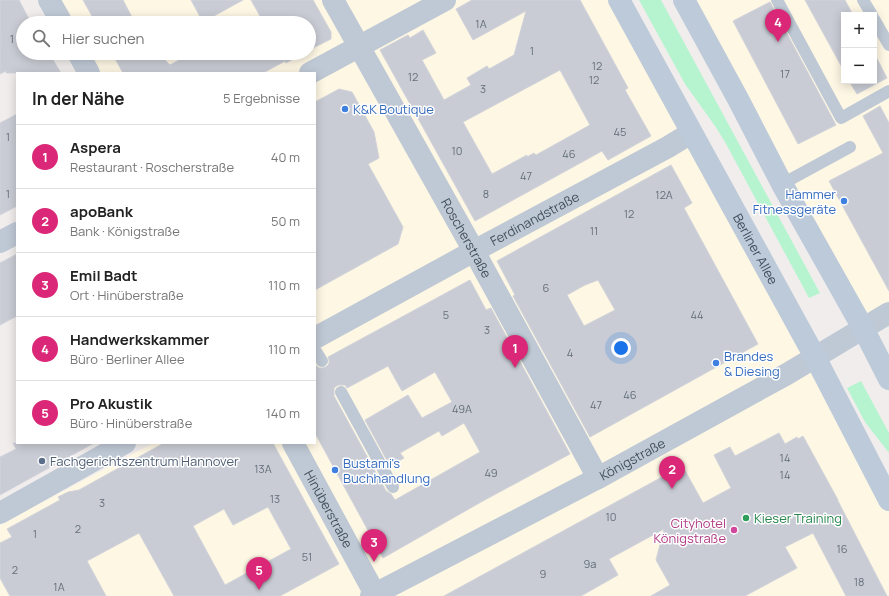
<!DOCTYPE html>
<html lang="de">
<head>
<meta charset="utf-8">
<style>
	body { margin:0; font-family:Manrope,sans-serif; background:#f6f6f6; color:#222 }
	.controls { position:absolute; right:12px; top:12px; display:grid; overflow:hidden; border-radius:0px; box-shadow:0 2px 10px #0003 }
	.controls button { width:36px; height:36px; display:grid; place-items:center; padding:0; border:0; border-bottom:1px solid #e0e0e0; background:#fff; color:#222; font:20px sans-serif }
	.you { position:absolute; left:621px; top:348px; width:14px; height:14px; margin:-10px; border:3px solid #fff; border-radius:50%; background:#1a73e8; box-shadow:0 0 0 6px #1a73e833 }
	.badge { display:grid; place-items:center; width:26px; height:26px; border-radius:50%; background:#db2777; color:#fff; font-size:13px; font-weight:700 }
	.pin { position:absolute; translate:-50% -33px; filter:drop-shadow(0 1px 2px #0008) }
	.pin::after { content:''; position:absolute; top:21px; width:14px; height:12px; background:inherit; clip-path:polygon(0 0,100% 0,50% 100%) }
	.list { margin:0; padding:0; list-style:none }
	h2 { display:flex; justify-content:space-between; align-items:center; height:52px; margin:0; padding:0 16px; font-size:17px }
	h2 small { font-size:13px; font-weight:400; color:#767676 }
	.list li { display:grid; grid-template-columns:26px 1fr auto; gap:12px; align-items:center; box-sizing:border-box; height:64px; padding:0 16px; border-top:1px solid #e0e0e0 }
	.list b { display:block; font-size:15px; white-space:nowrap }
	.list p { margin:0; font-size:13px; white-space:nowrap; color:#767676 }
	.list em { font-size:13px; font-style:normal; color:#767676 }
	.icon { flex:none; width:22px; height:22px; fill:none; stroke:currentColor; stroke-width:2; stroke-linecap:round; stroke-linejoin:round }
	.map { position:relative; flex:none; width:889px; height:596px; overflow:hidden }
	.search { position:absolute; background:#fff; box-shadow:0 2px 10px #0003; left:16px; top:16px; width:300px; height:44px; display:flex; align-items:center; gap:10px; box-sizing:border-box; padding:0 14px; border-radius:22px; color:#767676; font-size:15px }
	.panel { position:absolute; background:#fff; box-shadow:0 2px 10px #0003; left:16px; top:72px; width:300px; height:372px; border-radius:0px }
	.map>svg:first-child { display:block }
	.commercial { fill:#fef7e4; fill-rule:evenodd }
	.green { fill:#b6f4d0 }
	.building { fill:#c9ccd4; stroke:#d1d3da; fill-rule:evenodd }
	.lines { fill:none; stroke-linecap:round; stroke-linejoin:round }
	.service { stroke:#bfc9d5; stroke-width:12 }
	.minor { stroke:#bfc9d5; stroke-width:22 }
	.tertiary { stroke:#bfc9d5; stroke-width:22 }
	.secondary { stroke:#bdcad9; stroke-width:22 }
	.shop-dot { fill:#3f7fe0; stroke:#fff; stroke-width:1.5 }
	.service-dot { fill:#5c6f8a; stroke:#fff; stroke-width:1.5 }
	.leisure-dot { fill:#2e9e5b; stroke:#fff; stroke-width:1.5 }
	.hotel-dot { fill:#d1479c; stroke:#fff; stroke-width:1.5 }
	.labels { text-anchor:middle; dominant-baseline:central; stroke-width:3; stroke-linejoin:round; paint-order:stroke }
	.number-label { font-size:11px; fill:#646f7b }
	.shop-label { font-size:13px; fill:#366cbe; stroke:#fff; text-anchor:start }
	.street-label { font-size:13px; fill:#43505d; stroke:#fff }
	.service-label { font-size:13px; fill:#4e5e75; stroke:#fff; text-anchor:start }
	.leisure-label { font-size:13px; fill:#27864d; stroke:#fff; text-anchor:start }
	.hotel-label { font-size:13px; fill:#b23c85; stroke:#fff; text-anchor:end }
</style>
</head>
<body>
<div class="map">
<svg width="889" height="596" viewBox="0 0 889 596">
	<rect width="100%" height="100%" fill="#f1eded"/>
	<path class="commercial" d="M61,0H619L889,500V596H0V525L153,443H315V73H100L90,53H309V23H73Z
		M684,0H889V313L863,328ZM844,15H874V81H844Z"/>
	<path class="green" d="M639,0H661L820,293L809,298L725,142L715,126L685,84Z
		M861,381L889,433V453L865,422L847,388Z"/>
	<path class="building" d="M0,0H19L31,23H23V53H47L50,55L61,73H6V71L0,74Z
		M83,0H123L135,23H96Z
		M191,0H243L203,22Z
		M251,0H313L331,32V39L309,50V23H264Z
		M472,0H580L628,88L625,90L651,136L608,160L602,151L475,221L380,50L408,35L410,38L423,30L436,53L422,60L444,100L471,85L467,78L487,66L489,69L514,55L526,11L473,40L456,9ZM560,70L590,125L536,155L534,153L527,157V155L492,174L463,122Z
		M805,0H845L853,15H844V71Z
		M770,2L836,125L798,144L733,21Z
		M112,53H158L170,65L192,53H208L211,59L222,53H304L286,63L285,61L263,73H123Z
		M874,53L887,78L857,94L849,81H874Z
		M339,89L352,92L374,132L379,158L368,164L403,227L398,244L315,290V102Z
		M880,106L889,123V291L829,181L883,153L863,116Z
		M17,114V206L0,215V123Z
		M671,165L692,203L684,208L758,344L590,437L513,296L515,295L497,261ZM598,280L615,310L584,326L567,295L585,285Z
		M17,254V316L0,325V263Z
		M470,280L486,310L491,308L570,454L481,502L383,558L315,433V365L319,368H323L326,367L329,364V360L328,357ZM388,366L402,391L435,372L452,402L422,418L408,395L365,420L390,466L404,458L400,453L439,431L442,436L464,423L480,452L395,500L391,494L386,491L334,396V388L338,385H345L347,388Z
		M779,433L785,444L797,437L798,439L803,436L838,500V501L887,596H846L813,533L785,547L797,568L745,596H651L670,585L656,560L664,529L609,559L618,575L581,596H444L673,471L674,472L683,467L703,503L731,488L714,455L730,447L735,456Z
		M13,443H94L0,495V457L16,449Z
		M164,443H273L339,564L280,596H174L139,533L87,561L106,596H10L0,578V543L12,537L7,529L60,500L58,497L68,492L79,490ZM268,507L291,549L225,585L193,526L224,509L233,525Z"/>
	<g class="lines">
		<path class="service" d="M777,0L841,118L889,91
			M863,0L872,15
			M874,19L889,45
			M782,184L850,147
			M315,350L322,361
			M341,392L393,487"/>
		<g class="minor">
			<path d="M49,0L62,23"/>
			<path id="s1" d="M333,0L474,251L598,478"/>
			<path d="M78,53L89,73"/>
			<path d="M310,73L445,0"/>
			<path d="M0,242L17,233"/>
			<path id="s2" d="M315,338L474,251L668,147L691,133"/>
			<path id="s3" d="M293,443L376,596"/>
			<path d="M0,513L125,443"/>
		</g>
		<path class="tertiary" id="s4" d="M371,596L598,478L787,374L889,313"/>
		<g class="secondary">
			<path id="s5" d="M619,0L815,357L889,500"/>
			<path d="M684,0L738,99L782,184L863,328L889,379"/>
		</g>
	</g>
	<g class="shop-dot">
		<circle cx="345" cy="109" r="4"/>
		<circle cx="844" cy="201" r="4"/>
		<circle cx="716" cy="363" r="4"/>
		<circle cx="335" cy="470" r="4"/>
	</g>
	<circle class="service-dot" cx="42" cy="461" r="4"/>
	<circle class="leisure-dot" cx="746" cy="518" r="4"/>
	<circle class="hotel-dot" cx="734" cy="530" r="4"/>
	<g class="labels">
		<g class="number-label">
			<text x="481" y="23">1A</text>
			<text x="12" y="38">1</text>
			<text x="532" y="50">1</text>
			<text x="597" y="65">12</text>
			<text x="785" y="73">17</text>
			<text x="413" y="76">12</text>
			<text x="594" y="79">12</text>
			<text x="483" y="88">3</text>
			<text x="620" y="131">45</text>
			<text x="8" y="136">1</text>
			<text x="457" y="150">10</text>
			<text x="569" y="153">46</text>
			<text x="526" y="175">47</text>
			<text x="8" y="193">1</text>
			<text x="486" y="193">8</text>
			<text x="664" y="194">12A</text>
			<text x="629" y="213">12</text>
			<text x="594" y="230">11</text>
			<text x="546" y="287">6</text>
			<text x="446" y="314">5</text>
			<text x="697" y="314">44</text>
			<text x="487" y="329">3</text>
			<text x="570" y="352">4</text>
			<text x="630" y="394">46</text>
			<text x="596" y="404">47</text>
			<text x="462" y="408">49A</text>
			<text x="785" y="457">14</text>
			<text x="263" y="468">13A</text>
			<text x="491" y="472">49</text>
			<text x="785" y="474">14</text>
			<text x="275" y="498">13</text>
			<text x="102" y="502">3</text>
			<text x="611" y="516">10</text>
			<text x="78" y="528">2</text>
			<text x="35" y="533">1</text>
			<text x="842" y="548">16</text>
			<text x="307" y="556">51</text>
			<text x="590" y="563">9a</text>
			<text x="15" y="569">2</text>
			<text x="543" y="573">9</text>
			<text x="859" y="581">18</text>
			<text x="59" y="586">1A</text>
		</g>
		<g class="shop-label">
			<text x="353" y="109">K&amp;K Boutique</text>
			<text x="836" y="194" text-anchor="end">Hammer<tspan x="836" dy="15">Fitnessgeräte</tspan></text>
			<text x="724" y="356">Brandes<tspan x="724" dy="15">&amp; Diesing</tspan></text>
			<text x="343" y="463">Bustami's<tspan x="343" dy="15">Buchhandlung</tspan></text>
		</g>
		<g class="street-label">
			<text stroke="none"><textPath href="#s2" startOffset="250">Ferdinandstraße</textPath></text>
			<text stroke="none"><textPath href="#s1" startOffset="273">Roscherstraße</textPath></text>
			<text stroke="none"><textPath href="#s5" startOffset="284">Berliner Allee</textPath></text>
			<text stroke="none"><textPath href="#s4" startOffset="295">Königstraße</textPath></text>
			<text stroke="none"><textPath href="#s3" startOffset="75">Hinüberstraße</textPath></text>
		</g>
		<g class="service-label">
			<text x="50" y="461">Fachgerichtszentrum Hannover</text>
		</g>
		<g class="leisure-label">
			<text x="754" y="518">Kieser Training</text>
		</g>
		<g class="hotel-label">
			<text x="726" y="523">Cityhotel<tspan x="726" dy="15">Königstraße</tspan></text>
		</g>
	</g>
</svg>
<div class="controls">
<button>+</button>
<button>−</button>
</div>
<div class="you"></div>
<div class="pin badge" style="left:515px;top:368px">1</div>
<div class="pin badge" style="left:672px;top:489px">2</div>
<div class="pin badge" style="left:374px;top:562px">3</div>
<div class="pin badge" style="left:778px;top:42px">4</div>
<div class="pin badge" style="left:259px;top:590px">5</div>
<div class="search"><svg class="icon" aria-label="search" viewBox="0 0 24 24"><circle cx="10" cy="10" r="6"/><path d="M15 15l6 6"/></svg>Hier suchen</div>
<section class="panel">
<h2>In der Nähe<small>5 Ergebnisse</small></h2>
<ul class="list">
<li><span class="badge">1</span><div><b>Aspera</b><p>Restaurant · Roscherstraße</p></div><em>40 m</em></li>
<li><span class="badge">2</span><div><b>apoBank</b><p>Bank · Königstraße</p></div><em>50 m</em></li>
<li><span class="badge">3</span><div><b>Emil Badt</b><p>Ort · Hinüberstraße</p></div><em>110 m</em></li>
<li><span class="badge">4</span><div><b>Handwerkskammer</b><p>Büro · Berliner Allee</p></div><em>110 m</em></li>
<li><span class="badge">5</span><div><b>Pro Akustik</b><p>Büro · Hinüberstraße</p></div><em>140 m</em></li>
</ul>
</section>
</div>
</body>
</html>
